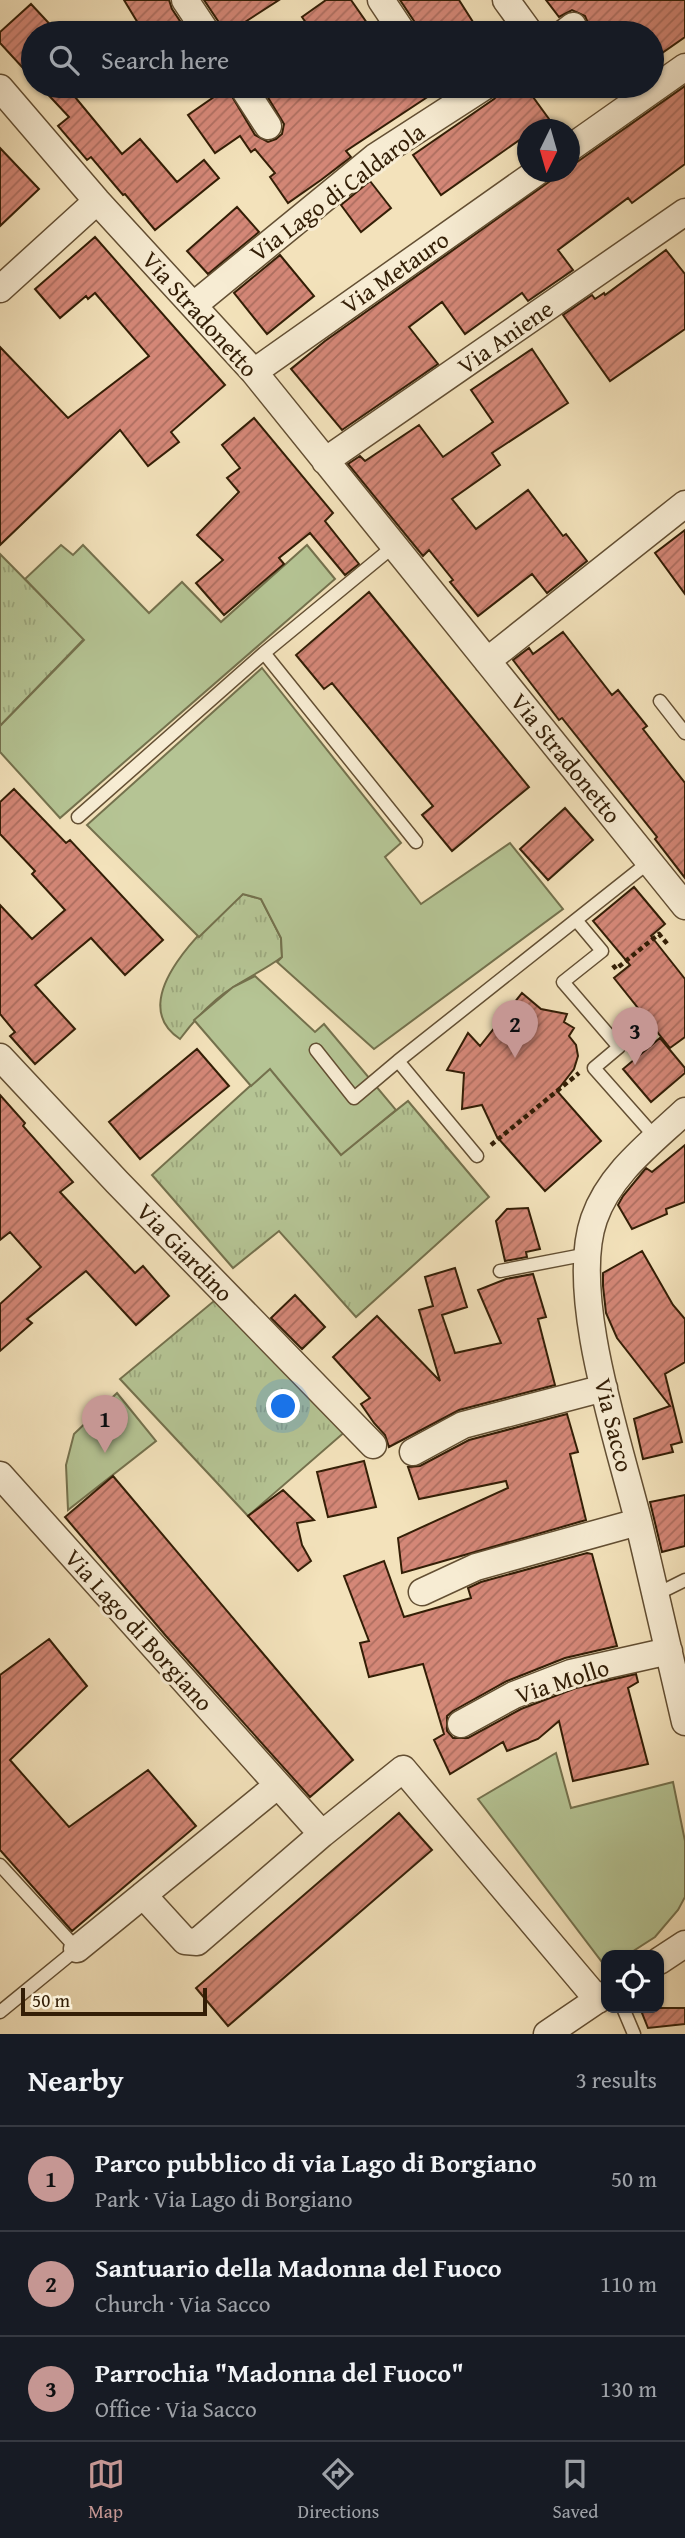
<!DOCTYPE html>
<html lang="en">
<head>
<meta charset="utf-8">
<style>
	body { margin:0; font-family:"Gentium Book Plus",serif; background:#20242c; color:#f1f3f6 }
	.controls { position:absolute; right:21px; bottom:21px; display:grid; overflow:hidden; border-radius:14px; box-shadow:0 2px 5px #0004 }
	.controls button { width:63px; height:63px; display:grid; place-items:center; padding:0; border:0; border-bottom:2px solid #363941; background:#171b24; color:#f1f3f6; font:35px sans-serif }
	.compass { position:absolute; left:517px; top:119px; width:63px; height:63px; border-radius:50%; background:#171b24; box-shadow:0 2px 5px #0004; rotate:185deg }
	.scale { position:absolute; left:21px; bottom:18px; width:186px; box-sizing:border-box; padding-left:7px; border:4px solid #331e06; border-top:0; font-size:19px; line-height:24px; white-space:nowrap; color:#331e06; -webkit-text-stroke:5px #f7ecd3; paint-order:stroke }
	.you { position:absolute; left:284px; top:1407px; width:24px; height:24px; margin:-18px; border:5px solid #fff; border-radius:50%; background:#1a73e8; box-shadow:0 0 0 10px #1a73e833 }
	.badge { display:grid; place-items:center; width:46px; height:46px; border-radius:50%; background:#c59692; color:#111; font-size:23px; font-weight:700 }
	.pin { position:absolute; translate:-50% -58px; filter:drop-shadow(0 2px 4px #0008) }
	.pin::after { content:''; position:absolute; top:37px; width:24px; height:21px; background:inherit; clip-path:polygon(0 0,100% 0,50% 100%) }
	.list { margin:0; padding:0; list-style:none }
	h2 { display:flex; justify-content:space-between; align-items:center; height:91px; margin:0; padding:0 28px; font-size:30px }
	h2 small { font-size:23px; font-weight:400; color:#9ea1a6 }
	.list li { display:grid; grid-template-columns:46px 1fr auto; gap:21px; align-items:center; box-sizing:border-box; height:105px; padding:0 28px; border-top:2px solid #363941 }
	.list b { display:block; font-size:26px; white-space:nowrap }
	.list p { margin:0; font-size:23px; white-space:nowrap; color:#9ea1a6 }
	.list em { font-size:23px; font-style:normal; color:#9ea1a6 }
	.icon { flex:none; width:38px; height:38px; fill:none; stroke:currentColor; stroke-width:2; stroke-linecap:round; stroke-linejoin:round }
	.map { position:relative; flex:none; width:685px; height:2034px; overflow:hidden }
	.search { position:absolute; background:#171b24; box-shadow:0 2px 5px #0004; left:21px; right:21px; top:21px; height:77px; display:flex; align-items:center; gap:18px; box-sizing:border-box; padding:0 24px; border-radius:38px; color:#9ea1a6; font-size:26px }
	.sheet { height:406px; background:#171b24 }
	nav { display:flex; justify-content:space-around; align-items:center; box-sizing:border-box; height:98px; border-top:2px solid #363941; background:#171b24; font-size:19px; color:#9ea1a6 }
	nav a { display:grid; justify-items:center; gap:4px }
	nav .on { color:#c59692 }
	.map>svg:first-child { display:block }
	.grass { fill:url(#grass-tufts); stroke:#74714d; stroke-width:2 }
	.green { fill:#b5c494; stroke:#74714d; stroke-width:2 }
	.building { fill:url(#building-hatch); stroke:#331e06; stroke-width:2 }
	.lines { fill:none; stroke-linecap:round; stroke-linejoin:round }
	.lane-casing { stroke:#634f33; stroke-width:15 }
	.street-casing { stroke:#634f33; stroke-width:29 }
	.path { stroke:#331e06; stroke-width:4.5; stroke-dasharray:5 3.5; stroke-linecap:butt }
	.lane { stroke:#f7ecd3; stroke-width:12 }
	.street { stroke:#f7ecd3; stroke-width:26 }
	.labels { text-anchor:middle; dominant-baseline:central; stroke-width:6; stroke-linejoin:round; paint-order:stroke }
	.street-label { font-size:24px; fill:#331e06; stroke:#f7ecd3 }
</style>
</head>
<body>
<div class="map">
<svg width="685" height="2034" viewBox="0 0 685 2034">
	<defs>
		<pattern id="grass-tufts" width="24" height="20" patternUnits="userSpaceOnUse" patternTransform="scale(1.75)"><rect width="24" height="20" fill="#b5c494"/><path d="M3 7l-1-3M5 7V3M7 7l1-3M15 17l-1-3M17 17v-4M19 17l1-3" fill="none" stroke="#9ca87e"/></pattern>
		<pattern id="building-hatch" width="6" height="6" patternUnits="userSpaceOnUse" patternTransform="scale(1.75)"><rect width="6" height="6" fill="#d48777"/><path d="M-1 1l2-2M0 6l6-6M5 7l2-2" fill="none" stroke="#ad6e60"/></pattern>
	</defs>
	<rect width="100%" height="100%" fill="#f3e2bb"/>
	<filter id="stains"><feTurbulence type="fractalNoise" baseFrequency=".00286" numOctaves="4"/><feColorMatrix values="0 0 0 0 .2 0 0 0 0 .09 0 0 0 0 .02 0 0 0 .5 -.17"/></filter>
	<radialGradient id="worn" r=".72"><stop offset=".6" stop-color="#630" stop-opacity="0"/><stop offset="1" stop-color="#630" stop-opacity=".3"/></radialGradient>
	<path class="grass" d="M0,554L84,639L0,726Z
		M243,894L261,899L281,938L282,957C267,968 251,976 235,986C213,999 195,1019 180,1039C121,1000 210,921 243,894Z
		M270,1068L341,1154L408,1101L489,1197L356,1317L279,1231L233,1268L152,1175Z
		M220,1296L347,1430L248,1516L120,1379Z"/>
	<path class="green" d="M61,545L73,555L83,545L149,613L182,582L221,622L307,545L335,579L60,818L0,752V726L84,640L25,579Z
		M262,668L401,843L385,857L421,904L510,843L563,909L374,1049L277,962L282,957L281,938L261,899L243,894L199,937L87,825Z
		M255,976L315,1032L324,1024L396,1110L341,1155L270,1069L251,1086L194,1020L233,987Z
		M117,1393L156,1441L68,1510L66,1465L74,1434Z
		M556,1753L571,1808L673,1782L685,1841V1897L678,1910L655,1937L627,1955H606L605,1966L478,1799Z"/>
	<path class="building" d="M124,0H169L172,9L188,33H144Z
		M204,0H279L228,33H223L220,24Z
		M326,0H351L374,33H313L302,17Z
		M400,0H459L480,33H422Z
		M546,0H685V37L652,60V33H587L589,25L585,16L572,10L559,17Z
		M31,4L58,33H33V79L0,43V32Z
		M40,86H66L122,154L140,139L177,182L204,160L219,178L155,230L125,194L123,195L91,157L87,160L58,126L69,117Z
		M261,86H444L346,151L351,157L321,180L288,203L270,177L275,173L255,149L251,152L240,136L215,153L188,115L227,88L255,135L268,142L276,139L282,134L284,124Z
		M501,86H525L549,119L533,130H528V134L441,195L413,155L494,99L499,94Z
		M685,86V164L632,203L628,198L558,250L573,270L528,301L522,293L465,334L442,302L409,327L438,364L342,430L291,369L325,341L563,172H570V167Z
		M0,148L39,189L0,226Z
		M370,181L391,208L361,232L341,205Z
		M237,207L259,232L208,274L187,251Z
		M95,237L225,385L171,432L179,442L148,466L120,430L0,545V347L68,418L149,356L95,293L88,299L86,296L60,318L35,289Z
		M666,250L685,274V329L610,381L563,315L592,295L595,299L604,293L605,295Z
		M280,255L314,296L267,334L234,293Z
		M532,349L568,403L492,453L500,465L452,499L476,529L528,490L563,536L566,534L587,561L547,593L532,574L478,616L450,582L453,580L429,550L423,556L348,464L360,456L365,461L419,425L443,457L493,422L471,390Z
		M254,418L333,513L325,521L359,564L345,575L310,533L279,558L284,564L224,615L196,583L223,560L197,535L239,492L227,478L240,468L222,445Z
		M685,530V594L655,553Z
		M369,592L529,787L452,851L422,815L433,806L332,683L324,689L296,655Z
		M563,632L612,695L618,690L647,726L643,729L685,783V878L655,839L657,837L562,718L559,720L513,660L529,648L533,654Z
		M14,789L66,843L70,840L163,940L125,975L91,938L35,985L75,1029L35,1064L10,1036L15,1032L0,1014V905L32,939L65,910L32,874L35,871L0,834V802Z
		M565,808L593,840L548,880L520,849Z
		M634,887L665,924L651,936L685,979V1037L670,1048L614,978L630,965L593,921Z
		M522,993L541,1009L567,1014L564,1022L574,1028L569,1036L576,1045L578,1056L574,1069L557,1091L601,1141L545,1191L497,1137L482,1105L462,1109L464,1073L447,1070L468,1033L480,1046Z
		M660,1038L685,1068V1073L651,1102L623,1069Z
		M197,1049L229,1086L140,1159L109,1122Z
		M0,1095L25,1123L23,1126L73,1182L60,1192L135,1273L143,1266L169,1296L136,1325L86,1271L27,1319L32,1323L0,1351V1304L41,1267L10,1232L0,1240Z
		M685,1145V1202L666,1209L667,1214L632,1229L618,1205L623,1196L646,1168L652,1172Z
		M528,1208L540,1249L526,1252L527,1257L505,1261L496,1221L507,1209Z
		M642,1251L673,1305L685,1319V1362L665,1374L682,1442L671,1445L673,1452L643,1459L634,1419L670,1406L617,1338L606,1313L603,1286V1273Z
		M455,1268L467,1307L442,1315L455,1353L501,1343L478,1290L506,1279L533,1274L546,1317L538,1319L555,1385L459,1410L389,1447L385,1435L374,1423L361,1404L370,1398L333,1357L377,1316L440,1381L419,1310L433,1306L425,1277Z
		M295,1295L325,1327L302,1349L271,1318Z
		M567,1414L578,1452L570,1454L586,1520L402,1573L398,1538L508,1488L506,1481L419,1499L408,1467L420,1466L469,1440Z
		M364,1461L376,1507L328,1517L317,1472Z
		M113,1476L353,1760L310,1797L166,1636L65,1517Z
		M283,1490L314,1520L297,1523L302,1545L311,1561L298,1571L248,1516Z
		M685,1495V1546L662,1552L650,1502Z
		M587,1553L592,1554L617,1646L565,1658L507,1681L453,1711L447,1716V1731L453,1738H468L521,1709L576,1688L636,1674L638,1682L628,1688L648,1764L573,1781L559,1721L538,1739L507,1751L503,1742L450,1774L434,1740L444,1734L423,1664L369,1677L360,1643L369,1641L344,1576L384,1561L404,1617L471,1598L468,1588L481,1582Z
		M49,1639L87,1686L10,1760L69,1827L148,1770L196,1826L72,1931L0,1850V1675Z
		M399,1813L432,1850L228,2026L196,1988Z
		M640,2008H685V2024L648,2028Z"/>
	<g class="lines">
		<defs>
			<path id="lane" d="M264,653L416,842
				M660,701L685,733
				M78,817L264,653L394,546
				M576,920L602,951L563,982L619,1047L594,1068L656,1138
				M316,1050L354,1098L398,1061
				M477,1156L398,1061L649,862
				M500,1271L588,1254
				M655,1595L685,1580
				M0,1865L77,1949L0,2012
				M623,2008L634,2034"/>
			<path id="street" d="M185,0L207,33
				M381,0L403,33
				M506,0L530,33
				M564,33L573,26
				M242,86L268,126
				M0,88L97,201L254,372L685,906
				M570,148L685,67
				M0,289L97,201
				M194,305L375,157L485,86
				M254,372L537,172
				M325,461L685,212
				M487,661L685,504
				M0,1057L117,1182L373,1445
				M685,1111C651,1143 610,1173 594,1219C568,1294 619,1443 638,1520C654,1587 669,1654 685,1722
				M413,1452L463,1425L604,1388
				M0,1475L322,1834
				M422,1592L476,1567L638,1522
				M461,1724L514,1695L571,1673L669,1651
				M143,1895L185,1941L197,1942L322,1834L403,1769L598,2000
				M77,1949L278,1785
				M659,1961L685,1944
				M547,2034L606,1994"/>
		</defs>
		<use href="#lane" class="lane-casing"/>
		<use href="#street" class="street-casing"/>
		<path class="path" d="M613,965L616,969L659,934L669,946
			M491,1145L579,1073"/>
		<use href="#lane" class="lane"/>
		<use href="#street" class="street"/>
	</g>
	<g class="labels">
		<g class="street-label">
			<text transform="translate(337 192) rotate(-37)">Via Lago di Caldarola</text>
			<text transform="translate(395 272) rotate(-35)">Via Metauro</text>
			<text transform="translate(200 314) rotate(48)">Via Stradonetto</text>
			<text transform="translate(505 337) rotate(-35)">Via Aniene</text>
			<text transform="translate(566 758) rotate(51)">Via Stradonetto</text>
			<text transform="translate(185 1252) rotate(46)">Via Giardino</text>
			<text transform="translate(614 1425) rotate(76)">Via Sacco</text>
			<text transform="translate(139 1630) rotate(48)">Via Lago di Borgiano</text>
			<text transform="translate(562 1681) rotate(-18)">Via Mollo</text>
		</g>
	</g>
	<rect width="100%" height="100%" filter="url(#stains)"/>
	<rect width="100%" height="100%" fill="url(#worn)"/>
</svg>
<div class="controls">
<button><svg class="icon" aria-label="locate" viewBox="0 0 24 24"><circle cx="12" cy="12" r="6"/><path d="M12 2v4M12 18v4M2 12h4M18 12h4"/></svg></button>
</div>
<svg class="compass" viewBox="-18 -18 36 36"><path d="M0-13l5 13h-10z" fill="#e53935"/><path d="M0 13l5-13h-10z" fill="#9ea1a6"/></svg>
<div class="scale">50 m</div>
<div class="you"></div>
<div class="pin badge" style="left:105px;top:1453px">1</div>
<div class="pin badge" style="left:515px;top:1058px">2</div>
<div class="pin badge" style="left:635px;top:1065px">3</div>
<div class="search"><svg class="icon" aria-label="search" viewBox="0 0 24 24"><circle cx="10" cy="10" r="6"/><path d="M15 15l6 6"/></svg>Search here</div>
</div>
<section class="sheet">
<h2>Nearby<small>3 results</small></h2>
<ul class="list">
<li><span class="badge">1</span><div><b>Parco pubblico di via Lago di Borgiano</b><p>Park · Via Lago di Borgiano</p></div><em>50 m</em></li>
<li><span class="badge">2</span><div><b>Santuario della Madonna del Fuoco</b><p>Church · Via Sacco</p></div><em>110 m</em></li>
<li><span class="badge">3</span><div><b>Parrochia &quot;Madonna del Fuoco&quot;</b><p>Office · Via Sacco</p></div><em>130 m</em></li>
</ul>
</section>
<nav>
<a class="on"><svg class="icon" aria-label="map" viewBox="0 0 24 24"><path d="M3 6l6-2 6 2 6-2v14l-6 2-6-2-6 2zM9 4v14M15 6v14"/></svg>Map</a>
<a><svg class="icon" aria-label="directions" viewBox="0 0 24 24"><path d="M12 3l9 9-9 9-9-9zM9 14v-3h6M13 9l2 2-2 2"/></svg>Directions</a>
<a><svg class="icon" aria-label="saved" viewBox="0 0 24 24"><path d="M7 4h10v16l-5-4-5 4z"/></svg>Saved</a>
</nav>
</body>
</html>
